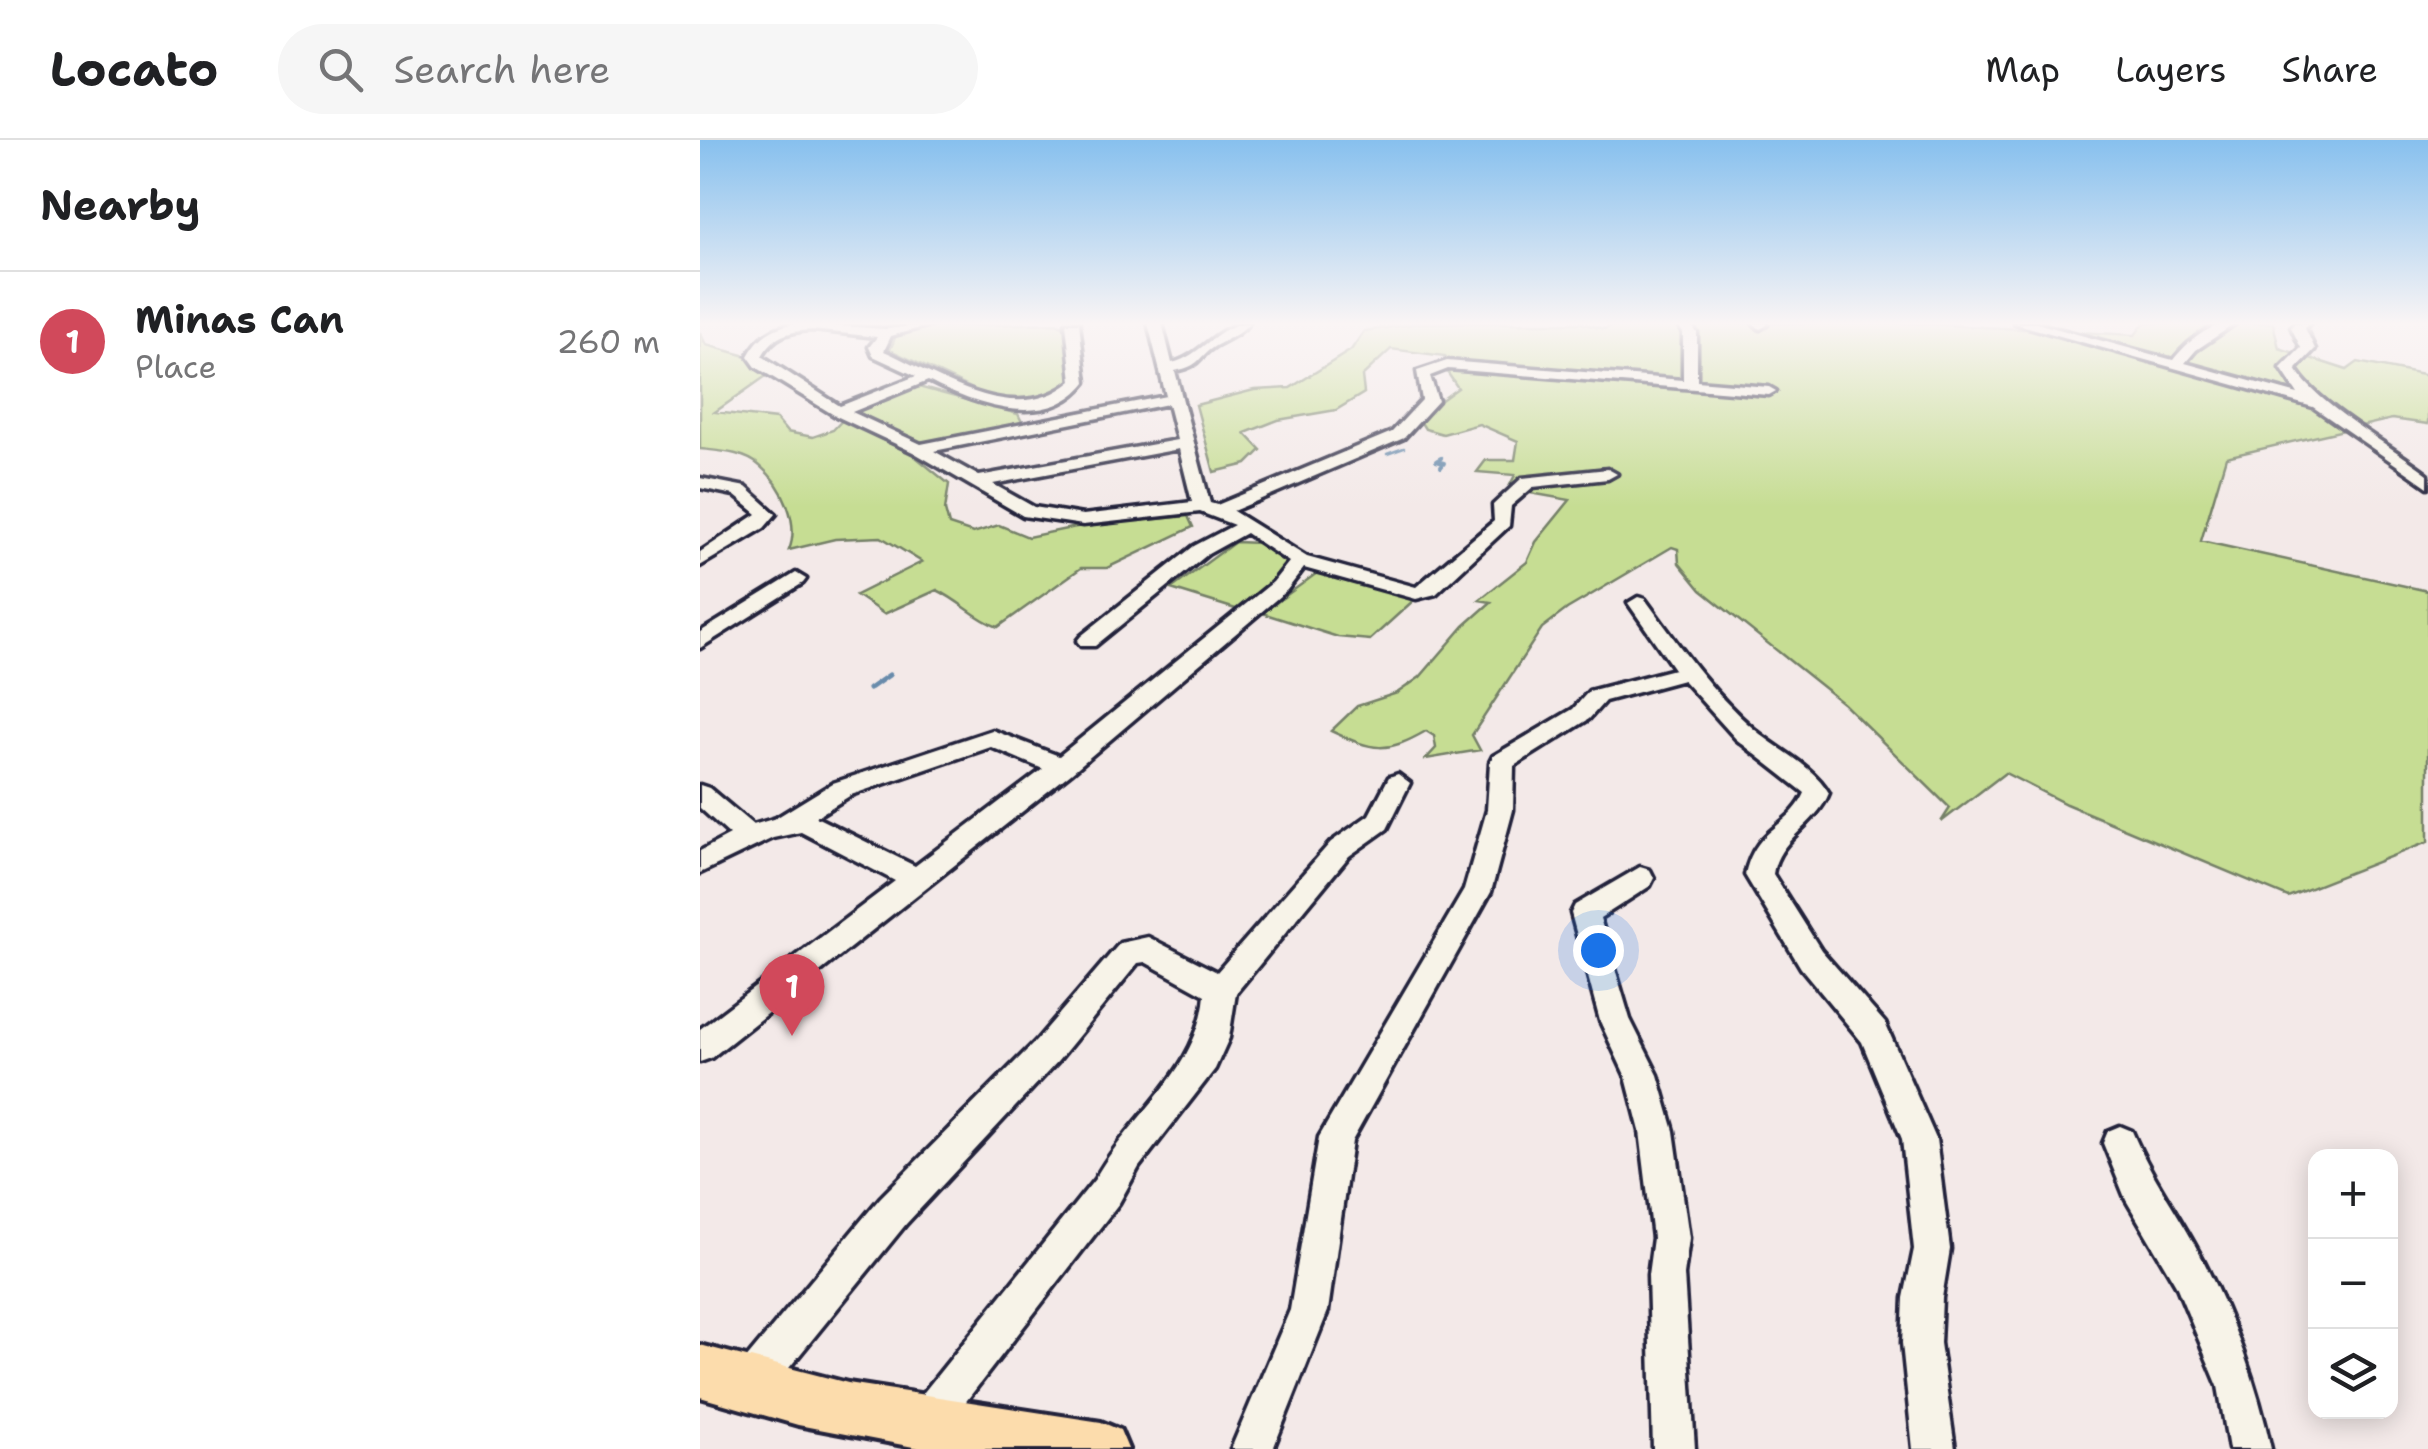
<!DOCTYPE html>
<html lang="en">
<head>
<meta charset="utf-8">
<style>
	body { margin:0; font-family:"Shantell Sans",sans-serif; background:#f6f6f6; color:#202124 }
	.controls { position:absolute; right:30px; bottom:30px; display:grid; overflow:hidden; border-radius:20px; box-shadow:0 5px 25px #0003 }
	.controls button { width:90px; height:90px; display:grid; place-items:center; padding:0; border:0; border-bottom:2px solid #e0e0e0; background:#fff; color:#202124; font:50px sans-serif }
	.you { position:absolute; left:898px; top:810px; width:35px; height:35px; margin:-25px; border:8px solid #fff; border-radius:50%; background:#1a73e8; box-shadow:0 0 0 15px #1a73e833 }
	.badge { display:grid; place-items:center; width:65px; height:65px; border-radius:50%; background:#d1495b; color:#fff; font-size:32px; font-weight:700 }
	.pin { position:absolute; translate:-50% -82px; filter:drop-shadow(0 2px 5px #0008) }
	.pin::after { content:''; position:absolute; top:52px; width:35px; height:30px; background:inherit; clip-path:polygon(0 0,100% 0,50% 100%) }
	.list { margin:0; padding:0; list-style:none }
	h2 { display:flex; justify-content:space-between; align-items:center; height:130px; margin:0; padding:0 40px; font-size:42px }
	h2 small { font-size:32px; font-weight:400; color:#757577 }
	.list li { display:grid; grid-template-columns:65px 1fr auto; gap:30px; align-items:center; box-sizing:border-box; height:140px; padding:0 40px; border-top:2px solid #e0e0e0 }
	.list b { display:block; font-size:38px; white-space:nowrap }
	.list p { margin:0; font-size:32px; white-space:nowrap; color:#757577 }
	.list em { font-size:32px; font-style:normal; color:#757577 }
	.icon { flex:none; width:55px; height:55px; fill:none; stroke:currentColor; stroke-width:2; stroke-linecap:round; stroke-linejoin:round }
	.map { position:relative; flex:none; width:1728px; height:1309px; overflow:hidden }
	header { display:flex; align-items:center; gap:60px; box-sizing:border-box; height:140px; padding:0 50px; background:#fff; border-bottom:2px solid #e0e0e0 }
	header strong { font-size:48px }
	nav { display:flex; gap:55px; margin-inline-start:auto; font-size:35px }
	.search { width:700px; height:90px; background:#f6f6f6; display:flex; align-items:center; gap:25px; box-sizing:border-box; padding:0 35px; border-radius:55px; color:#757577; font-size:38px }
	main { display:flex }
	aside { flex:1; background:#fff }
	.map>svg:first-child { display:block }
	.green { fill:#c6dd93; stroke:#748067; stroke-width:2.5 }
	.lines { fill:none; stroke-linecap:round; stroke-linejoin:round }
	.stream-far2 { stroke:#688bab; stroke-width:2.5 }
	.stream-far1 { stroke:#688bab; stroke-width:4 }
	.stream { stroke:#688bab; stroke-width:5 }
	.minor-casing { stroke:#22223b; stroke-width:7 }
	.major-casing { stroke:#22223b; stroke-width:8 }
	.minor { fill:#f7f3e8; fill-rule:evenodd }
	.major { fill:#fcdcac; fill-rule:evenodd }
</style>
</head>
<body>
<header>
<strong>Locato</strong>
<div class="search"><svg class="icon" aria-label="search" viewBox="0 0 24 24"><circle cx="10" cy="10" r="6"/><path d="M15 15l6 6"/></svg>Search here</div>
<nav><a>Map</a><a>Layers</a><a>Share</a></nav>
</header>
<main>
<aside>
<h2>Nearby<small></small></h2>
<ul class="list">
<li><span class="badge">1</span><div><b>Minas Can</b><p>Place</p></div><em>260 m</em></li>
</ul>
</aside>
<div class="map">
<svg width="1728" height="1309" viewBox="0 0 1728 1309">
	<rect width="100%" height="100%" fill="#f3e9e8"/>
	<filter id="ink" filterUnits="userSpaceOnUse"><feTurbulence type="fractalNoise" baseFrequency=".01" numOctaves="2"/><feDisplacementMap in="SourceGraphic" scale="20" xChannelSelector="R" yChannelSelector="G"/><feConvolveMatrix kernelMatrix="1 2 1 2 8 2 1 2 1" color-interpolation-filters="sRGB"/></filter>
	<g filter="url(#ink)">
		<path class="green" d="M356,183L368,188L371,228L368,248L348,258L302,263L190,210L197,193L224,187Z
			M721,183H881L904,189L919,183H1209L1435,195L1444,183H1573L1579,208L1647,230L1658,222L1728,236V284L1692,279L1526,317L1501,401L1728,451V702L1588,757L1366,664L1305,633L1241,682L1250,668L1144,564L1001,450L979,423L978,409L972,407L867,469L842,488L772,595L780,610L726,619L736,608L734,596L726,591C686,614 674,611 631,591L657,566L697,553L720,537L764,486L791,462L779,460L827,422L836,402L870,360L808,349L815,335L777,332L786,320H815L818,301L779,284L743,294L725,289L720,281L726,271L758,248L745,229V216L691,209L662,236L664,253L636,270L578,280L545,293L561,310L547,324L514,332L496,265L554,250L590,248L651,210L664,191Z
			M0,192L6,205L43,215L69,234L15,272L76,279L87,292L113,297L133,290L152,270L215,246L318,274L322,282L239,301L211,313L249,344L245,370L249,385L273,393L299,385L328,397L381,386L488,376L493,387L407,428H381L298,487C275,479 262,462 237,450L184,474L156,455L222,422L181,397L135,399L89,410C100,383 83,345 60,326C45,312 19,311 0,309Z
			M535,402L560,403L586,422C582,443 555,457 539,470L471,449Z
			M617,433L715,459L670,500L638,497L562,473Z"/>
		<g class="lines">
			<path class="stream-far2" d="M687,314L704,308
				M737,320L742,317"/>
			<path class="stream-far1" d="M741,318L736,321L744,323L741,327"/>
			<path class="stream" d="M169,549L189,535"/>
			<defs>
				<path id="minor" d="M94,183L186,189L238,183L191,196L184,211C239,235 315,289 372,241L366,183H379L386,242C347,292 273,264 228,241L152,272L221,304L466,256L448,183H462L472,223C501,217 518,183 549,183C539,195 529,198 515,206C496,218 503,225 475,231L510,363L517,365L692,292L722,260L717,231L747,221L983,240V193L977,183H990L997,193V241L1069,247L1076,251L1069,255L748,229L730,236L738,261L704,298L533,371L607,417L716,447L794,381L793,365L822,338L908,329L917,334L908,339L833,347L811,366L809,386L736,454L716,459L604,428L587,450L371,633L11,918L0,922V889L195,741L101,692L73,698L0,733V711L30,695L0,668V645L9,648L53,685L76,678L133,643L292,590L359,616L573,442L589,422L546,393L508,414L395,506H381L377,501L381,496L494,406L534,385L500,372L383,385L323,376L213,312L134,275L56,227L48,216C60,195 71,189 94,183ZM113,190L177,197L169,207L173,216L216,236L140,266L62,216C74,195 89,191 113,190ZM468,264L477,300L279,336L234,311ZM479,309L492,362L383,375L334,367L293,344ZM291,607L343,629L215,726L116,677L151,655Z
					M1053,183H1067V185L1060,189Z
					M1314,183H1336L1473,220C1489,200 1510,183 1536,183L1496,210L1485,223L1598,254L1581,228L1601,208L1591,187L1595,183H1610L1605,188L1615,209L1596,229C1616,264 1692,306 1728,334V347L1613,267Z
					M0,338L46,347L76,374L64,388L0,426V412L57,374L34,355L0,348Z
					M96,433L106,439L103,443L0,508V492Z
					M938,457L945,459C978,504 1011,552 1054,589C1078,610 1113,625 1129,653C1116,686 1078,698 1073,734L1121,810L1185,883L1236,999L1250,1109L1242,1158L1240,1203L1255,1309H1213L1202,1203L1204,1158L1214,1109L1202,999L1162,902L1101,828L1045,735C1055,686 1089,689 1105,653L1036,599L983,540L905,561L889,579L814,626L813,670L791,752L652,1001L628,1171L573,1309H531L590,1170L619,997L764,750L787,670L790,622L793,616L873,569L889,551L974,529L928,463Z
					M698,634L710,643L687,689L649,716L536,853L529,898L515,929L439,1027L419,1063L240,1295L226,1301L212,1295L206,1281L212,1267L395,1039C430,975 498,932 505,855L445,822L438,823L358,921L206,1084L63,1260L49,1266L35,1260L29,1246L35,1232L180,1058L336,901L420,803L448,797L517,832L631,702L669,675L689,637Z
					M940,727L950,730L954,738L950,746L900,778L930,879L958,935L974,991L989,1098L984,1135L995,1309H953L948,1135L953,1098L940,991L926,937L900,881L871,773L875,765Z
					M1420,986L1432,991C1452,1039 1480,1075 1503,1120C1534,1181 1557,1243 1571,1309H1529L1518,1246L1476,1145L1426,1060L1403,1003L1408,991Z"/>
				<path id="major" d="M0,1205L148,1243L401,1282L420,1290L428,1309H224L98,1285L0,1257Z"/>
			</defs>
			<use href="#minor" class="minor-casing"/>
			<use href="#major" class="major-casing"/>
			<use href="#minor" class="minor"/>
			<use href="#major" class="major"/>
		</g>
	</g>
	<linearGradient id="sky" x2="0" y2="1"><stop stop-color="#87c0ee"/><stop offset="0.5" stop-color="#faf5f5"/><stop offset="1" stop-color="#faf5f5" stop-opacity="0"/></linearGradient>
	<rect width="1728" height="367" fill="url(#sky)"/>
</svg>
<div class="controls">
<button>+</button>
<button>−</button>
<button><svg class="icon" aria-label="layers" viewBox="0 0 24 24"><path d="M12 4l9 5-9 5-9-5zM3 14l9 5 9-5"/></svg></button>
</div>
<div class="you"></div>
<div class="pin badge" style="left:92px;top:896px">1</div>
</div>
</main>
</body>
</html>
